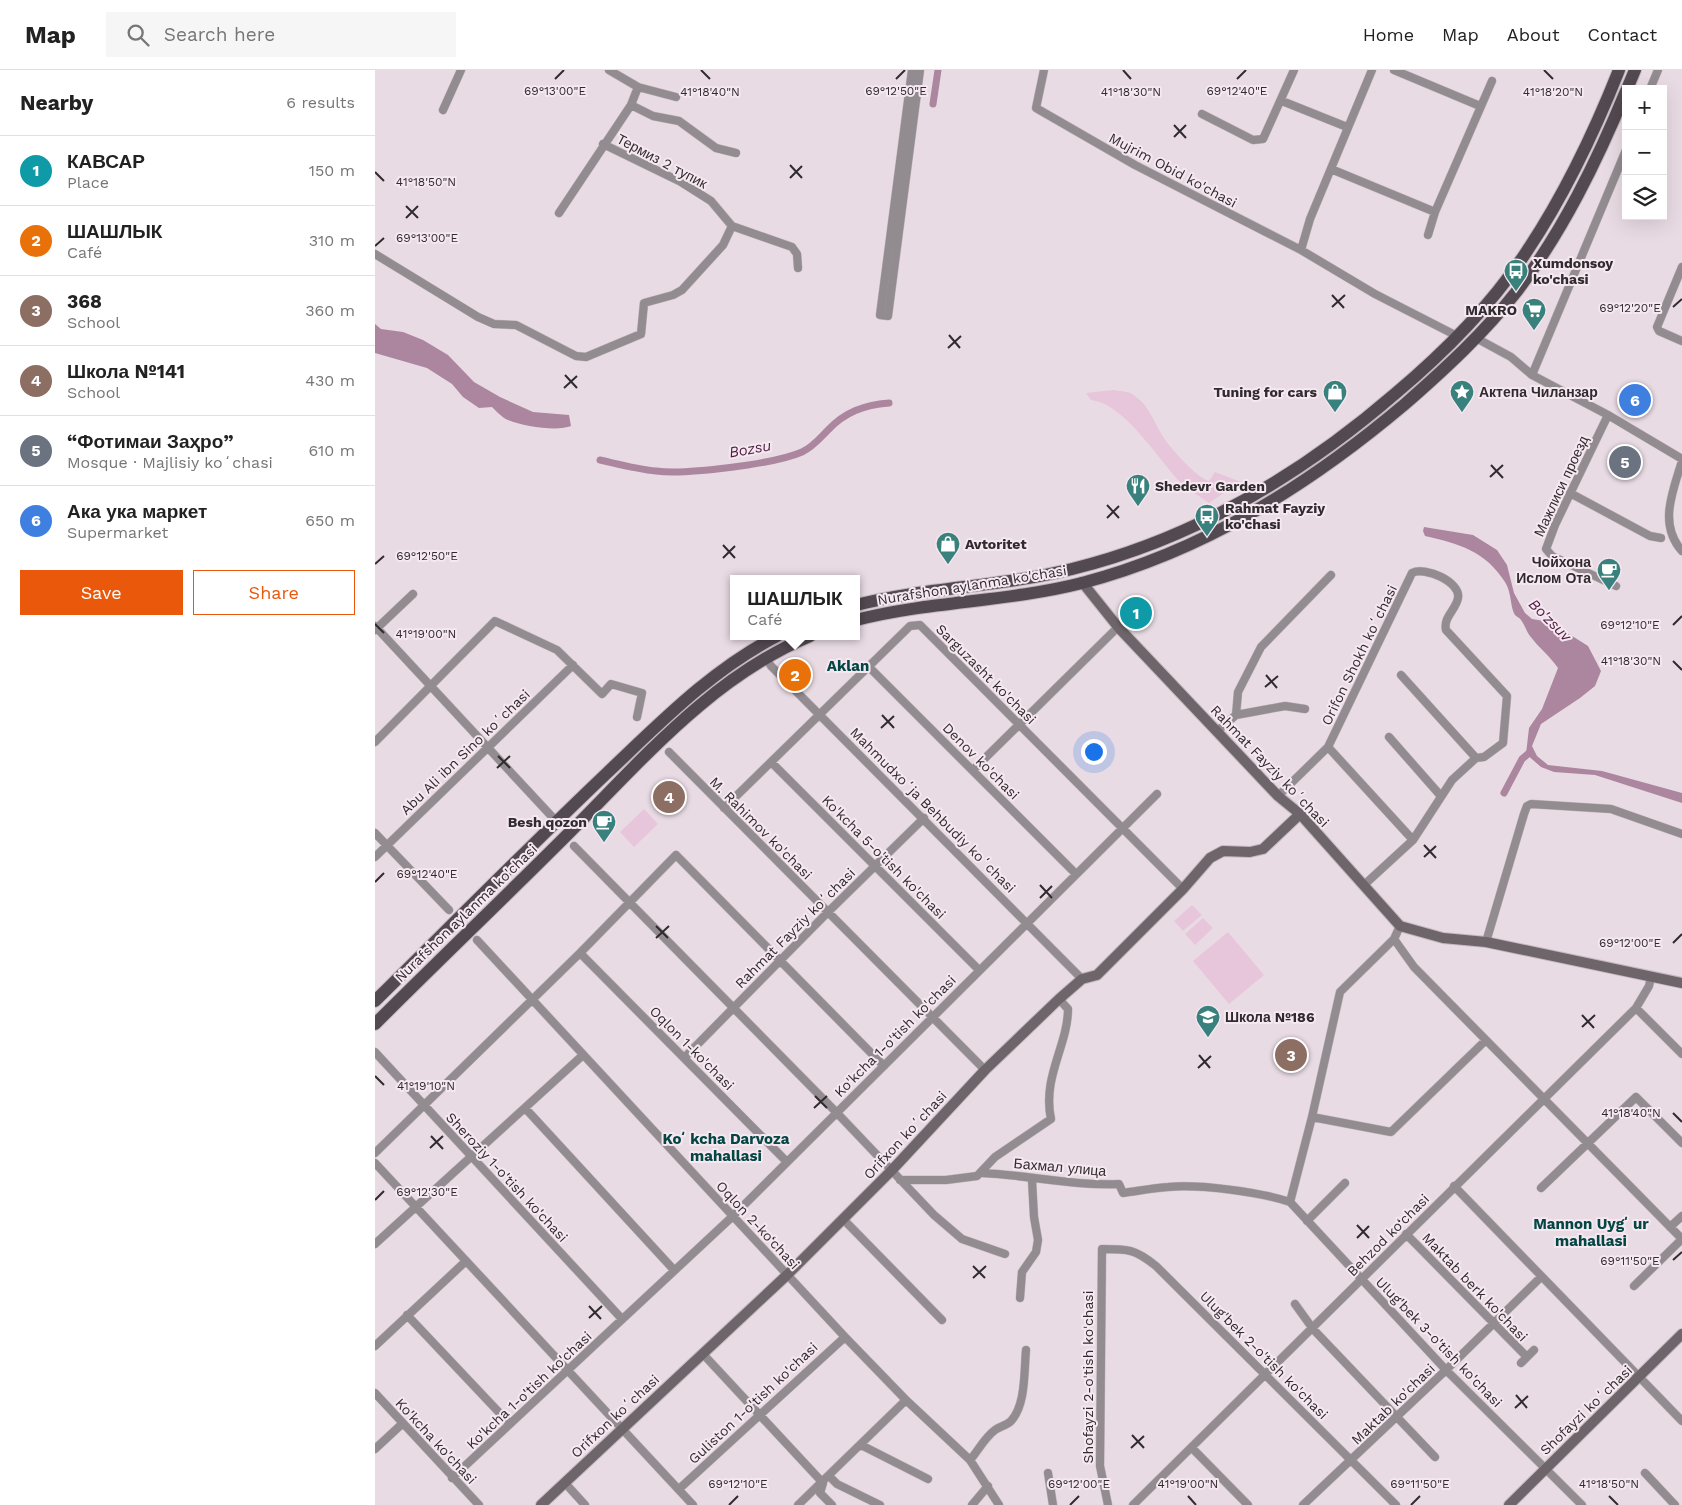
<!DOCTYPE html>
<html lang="en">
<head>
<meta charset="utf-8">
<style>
	body { margin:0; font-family:"Work Sans",sans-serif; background:#f6f6f6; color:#222 }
	.controls { position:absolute; right:15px; top:15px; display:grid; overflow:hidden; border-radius:0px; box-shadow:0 5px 20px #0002 }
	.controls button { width:45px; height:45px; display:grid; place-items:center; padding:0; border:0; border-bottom:1px solid #e0e0e0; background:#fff; color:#222; font:25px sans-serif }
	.you { position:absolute; left:718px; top:681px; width:18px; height:18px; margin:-12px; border:4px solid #fff; border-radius:50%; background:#1a73e8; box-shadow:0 0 0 8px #1a73e833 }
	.badge { display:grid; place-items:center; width:32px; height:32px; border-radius:50%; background:#ea580c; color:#fff; font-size:16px; font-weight:700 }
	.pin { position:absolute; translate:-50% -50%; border:2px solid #fff; box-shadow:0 1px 5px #0006 }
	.popup { position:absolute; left:355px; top:505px; width:130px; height:65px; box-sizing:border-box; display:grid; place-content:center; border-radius:0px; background:#fff; filter:drop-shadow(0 1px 4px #0005); font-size:16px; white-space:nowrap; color:#767676 }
	.popup b { font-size:19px; color:#222 }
	.popup::after { content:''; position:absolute; left:50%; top:100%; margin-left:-10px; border:10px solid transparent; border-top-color:#fff }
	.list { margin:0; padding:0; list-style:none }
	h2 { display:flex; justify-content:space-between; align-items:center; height:65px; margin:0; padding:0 20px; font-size:21px }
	h2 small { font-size:16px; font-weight:400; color:#767676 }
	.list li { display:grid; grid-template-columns:32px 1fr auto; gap:15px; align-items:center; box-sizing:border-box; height:70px; padding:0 20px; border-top:1px solid #e0e0e0 }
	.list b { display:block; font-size:19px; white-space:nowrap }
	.list p { margin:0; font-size:16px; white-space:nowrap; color:#767676 }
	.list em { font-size:16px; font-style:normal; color:#767676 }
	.actions { display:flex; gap:10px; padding:15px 20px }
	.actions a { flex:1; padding:11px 0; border:1px solid #ea580c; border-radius:0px; text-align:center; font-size:18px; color:#ea580c }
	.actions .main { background:#ea580c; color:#fff }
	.icon { flex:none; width:28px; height:28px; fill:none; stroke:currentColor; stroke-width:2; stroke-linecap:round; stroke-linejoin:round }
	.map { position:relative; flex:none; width:1307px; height:1435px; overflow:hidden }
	header { display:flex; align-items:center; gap:30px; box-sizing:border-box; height:70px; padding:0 25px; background:#fff; border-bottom:1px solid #e0e0e0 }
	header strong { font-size:24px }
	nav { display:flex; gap:28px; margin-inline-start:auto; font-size:18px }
	.search { width:350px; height:45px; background:#f6f6f6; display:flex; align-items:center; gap:12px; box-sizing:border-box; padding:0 18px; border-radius:0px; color:#767676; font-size:19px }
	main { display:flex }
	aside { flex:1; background:#fff }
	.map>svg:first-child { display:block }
	.green { fill:#e7c6dc }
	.water { fill:#ac869f }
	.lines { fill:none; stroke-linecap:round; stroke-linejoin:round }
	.canal { stroke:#ac869f; stroke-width:7 }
	.street-casing { stroke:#c4b8c0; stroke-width:9 }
	.secondary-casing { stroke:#c4b8c0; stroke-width:12 }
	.primary-casing { stroke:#c4b8c0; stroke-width:14 }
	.street { stroke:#928c90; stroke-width:8 }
	.secondary { stroke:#6d656a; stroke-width:10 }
	.primary { stroke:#534950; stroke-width:12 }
	.ticks { fill:none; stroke:#302b2e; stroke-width:2 }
	.labels { text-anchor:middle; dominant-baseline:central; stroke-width:4; stroke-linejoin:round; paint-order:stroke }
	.street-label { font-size:14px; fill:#302b2e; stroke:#f6e8f1 }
	.poi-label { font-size:14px; font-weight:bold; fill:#302b2e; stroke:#f6e8f1; text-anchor:start }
	.water-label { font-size:15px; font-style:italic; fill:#4c1c3f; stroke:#f6e8f1 }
	.neighbourhood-label { font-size:15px; font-weight:bold; fill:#044643; stroke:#f6e8f1 }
	.ticks-label { font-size:12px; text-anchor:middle; fill:#302b2e; stroke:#f6e8f1; stroke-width:4; stroke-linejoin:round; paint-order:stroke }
</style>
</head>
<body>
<header>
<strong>Map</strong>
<div class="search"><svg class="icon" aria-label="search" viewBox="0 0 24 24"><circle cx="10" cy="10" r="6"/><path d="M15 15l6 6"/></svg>Search here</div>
<nav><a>Home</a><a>Map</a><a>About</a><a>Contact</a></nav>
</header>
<main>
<aside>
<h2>Nearby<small>6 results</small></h2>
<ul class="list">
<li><span class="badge" style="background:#0f9aa8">1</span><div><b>КАВСАР</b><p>Place</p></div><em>150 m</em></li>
<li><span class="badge" style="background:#e8710a">2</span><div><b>ШАШЛЫК</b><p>Café</p></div><em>310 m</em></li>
<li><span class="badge" style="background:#8d6e63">3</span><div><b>368</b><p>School</p></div><em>360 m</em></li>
<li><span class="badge" style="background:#8d6e63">4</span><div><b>Школа №141</b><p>School</p></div><em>430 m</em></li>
<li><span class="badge" style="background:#6b7280">5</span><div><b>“Фотимаи Заҳро”</b><p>Mosque · Majlisiy koʻchasi</p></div><em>610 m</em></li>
<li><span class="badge" style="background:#3f7fe0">6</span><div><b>Ака ука маркет</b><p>Supermarket</p></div><em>650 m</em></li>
</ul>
<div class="actions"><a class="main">Save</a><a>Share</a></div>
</aside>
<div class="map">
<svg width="1307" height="1435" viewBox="0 0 1307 1435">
	<rect width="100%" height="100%" fill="#e9dbe4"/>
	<path class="green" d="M738,320C744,321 752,321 757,324C774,334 779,353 789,368C797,380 821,407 834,411L840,402L866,412L834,433C824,426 812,419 803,410C782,387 748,333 716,330L711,323Z
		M269,739L283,754L259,777L245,762Z
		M817,835L827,845L808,861L799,851Z
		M828,848L838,858L820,875L810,864Z
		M853,862L889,905L854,934L818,891Z"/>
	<path class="water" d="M0,254L6,259L28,262L48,270L73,285L99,312L125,327L158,342L194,345L196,356C182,362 143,356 129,348C125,345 121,341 117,337L104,338L88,327L77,314L52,298L0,283Z
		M1049,457L1098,465L1122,480L1132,495L1139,523L1150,543L1157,549L1175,552L1213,576L1226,601L1220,616L1205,628L1166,654L1157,676L1162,686L1173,695L1227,701L1307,723V733L1220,705L1179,702L1166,697L1151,684L1154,658L1167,639L1183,598C1175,586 1164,578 1155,566C1151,561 1150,555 1146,550C1144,547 1142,547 1140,545C1135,538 1137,523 1130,512C1110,481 1085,474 1050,466L1048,461Z"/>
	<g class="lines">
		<path class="canal" d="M558,34L563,0
			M225,390C243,394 262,399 281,401C310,405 400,394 427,382C438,377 445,368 453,360C470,342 489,335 514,333
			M1129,723L1147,689L1154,683"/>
		<defs>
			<path id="street" d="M234,0L263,17L301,27
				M537,0L505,245L513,246L545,0
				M669,0L661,38L760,95L926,180L1000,224L1084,267
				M1019,0L1105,36
				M1275,19L1283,0
				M907,31L972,57
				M256,35L278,46L304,51L341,78L361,83
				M68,40L86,0
				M827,44L878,70L888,69L919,0
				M228,74L306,112L336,131L357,156L417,177L422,184L423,198
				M956,99L1060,142
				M184,143L256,35L263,17
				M1053,165L1060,142L1117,11
				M926,180L935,149L997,0
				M0,184L103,247L119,254L141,255L201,286L211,287L266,264L269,233L298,225L307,220L348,175L357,156
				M1307,197L1282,257L1284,261L1307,271
				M1101,268L1136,287L1157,305L1233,345L1307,389
				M1157,305L1251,80
				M1233,345L1180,455L1171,479L1177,486L1241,516
				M1307,391C1298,421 1283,454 1307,481
				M1195,423L1275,466L1286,468
				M0,556L181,751
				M0,560L38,524
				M391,588L396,596L707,909
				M493,596L701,804
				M1026,605L1101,688
				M861,645L910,636L930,639
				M842,661L861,645L863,622L886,577L956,505
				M1014,667L1065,725
				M0,672L120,551L182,580L227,624L236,614L267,623L262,647
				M953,677L1038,770
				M294,682L610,1000
				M396,692L604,900
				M598,700L743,557
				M903,726L953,677L1037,503C1050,496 1086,512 1083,528C1081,540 1068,547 1071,560L1132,626L1128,673L1109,687L1101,688L1077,710L1038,770L989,815
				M349,738L535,556L545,555L808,819
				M0,763L74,840
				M199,776L462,1043L559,1145L587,1169L630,1184
				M0,787L198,595
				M1019,869L1039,897L1307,1169
				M102,870L470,1267L531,1330L595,1390L624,1435
				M1111,872L1149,744L1152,736L1156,734L1236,739L1307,764
				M205,883L411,1091
				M1261,938L1307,984
				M0,982L247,1249
				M310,987L452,843L549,748
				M150,1038L299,1200
				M937,1047L1016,1062L1110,971
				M0,1083L205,883L301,785L509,996
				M0,1093L318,1435
				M607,1103C653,1105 698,1116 744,1114L748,1123C763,1121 778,1118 793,1117C825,1114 885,1122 915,1132L1071,1300L1207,1435
				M525,1110H571L602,1106L620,1087L676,1049C667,1007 693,975 693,939L684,929
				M1079,1116L1307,1351
				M1166,1118L1261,1027L1307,1073
				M915,1132L937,1047L965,922L1019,869L1025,856
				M468,1149L567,1250
				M932,1151L970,1113
				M1295,1157L1307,1146
				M1031,1164L1152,1287
				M0,1174L208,985
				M1259,1216L1307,1169
				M645,1228L647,1202L661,1182L663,1170L659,1147L657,1110
				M920,1234L938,1259L1060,1387
				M32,1245L135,1354
				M0,1276L91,1191
				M328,1284L448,1413L445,1423L457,1435
				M1146,1293L1159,1280
				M0,1323L104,1435
				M486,1375L553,1409
				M817,1378L873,1435
				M0,1379L28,1353
				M595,1390C603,1381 610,1367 620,1360C625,1356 631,1356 636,1351C651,1335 649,1301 651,1280
				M673,1403L678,1435
				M1270,1403L1300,1435
				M454,1406L462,1414L505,1435
				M77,1408L358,1146L782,724
				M190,1413L210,1435
				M304,1419L470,1267
				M423,1435L531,1330
				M597,1435L613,1416
				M733,1435L725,1396L727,1179C753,1179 760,1179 781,1196L1021,1435
				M758,1435L1261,938L1274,916L1276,907
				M928,1435L1071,1300L1166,1207"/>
			<path id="secondary" d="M707,512L743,557L903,726L925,744L1025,856L1068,868L1111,872L1307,913
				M166,1435L412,1205L517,1100L610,1000L684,929L707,909L722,905L808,819L835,788L848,781L875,782L888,779L925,744
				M1134,1435L1307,1264"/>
			<path id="primary" d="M1252,19L1260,0
				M481,535C552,517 626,517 697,499C819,469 926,405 1021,323C1071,281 1116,236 1152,181C1190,124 1219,63 1244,0
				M481,550C555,531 632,532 707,513C829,481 934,415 1030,334C1070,299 1109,263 1142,221C1188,161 1222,91 1251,21
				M0,931C77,855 153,778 232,703C285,653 336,600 402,566
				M0,954C64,890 130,827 194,763C268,689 337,607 435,566"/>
		</defs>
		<use href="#street" class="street-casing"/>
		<use href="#secondary" class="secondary-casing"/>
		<use href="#primary" class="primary-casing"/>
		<use href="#street" class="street"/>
		<use href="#secondary" class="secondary"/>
		<use href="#primary" class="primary"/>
	</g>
	<path class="ticks" d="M326,0L335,9M748,0L756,9M1169,0L1178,9M180,9L189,0M521,9L530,0M862,9L871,0M799,55L811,68M799,67L811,55M415,95L427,108M0,102L9,111M415,108L427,96M31,136L43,148M31,148L43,136M0,176L9,168M957,225L969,238M957,237L970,225M1298,237L1307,229M574,265L585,278M573,278L586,266M190,305L202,318M189,318L202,306M1116,395L1128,408M1115,407L1128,395M732,435L744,448M732,448L744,436M348,475L360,488M348,488L360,476M0,494L9,486M0,554L9,563M1298,555L1307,546M1298,591L1307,600M891,605L902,618M890,617L903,606M507,645L519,658M506,658L519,646M123,686L135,698M122,698L135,686M1049,775L1061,788M1049,787L1061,776M0,812L9,803M665,815L677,828M665,828L677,816M281,856L293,868M281,868L294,856M1298,873L1307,864M1207,945L1219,958M1207,957L1220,945M824,985L835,998M823,998L836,986M0,1006L9,1015M440,1026L452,1038M439,1038L452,1026M1298,1043L1307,1052M56,1066L68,1079M55,1078L68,1066M0,1130L9,1121M982,1155L994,1168M982,1168L994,1156M1298,1190L1307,1182M598,1196L610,1208M598,1208L611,1196M214,1236L226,1249M214,1248L227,1236M1141,1325L1152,1338M1140,1338L1153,1326M757,1365L769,1378M756,1378L769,1366M813,1426L821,1435M1234,1426L1243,1435M354,1435L363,1426M695,1435L704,1426M1036,1435L1045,1426"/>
	<defs>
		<symbol id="bus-pin" viewBox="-11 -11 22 30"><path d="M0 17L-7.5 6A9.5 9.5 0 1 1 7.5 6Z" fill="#39817c" stroke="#f6e8f1"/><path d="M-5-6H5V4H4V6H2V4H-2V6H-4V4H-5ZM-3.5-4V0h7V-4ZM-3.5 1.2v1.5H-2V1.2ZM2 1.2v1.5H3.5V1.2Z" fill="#fff"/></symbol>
		<symbol id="supermarket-pin" viewBox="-11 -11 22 30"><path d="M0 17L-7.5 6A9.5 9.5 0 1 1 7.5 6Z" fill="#39817c" stroke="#f6e8f1"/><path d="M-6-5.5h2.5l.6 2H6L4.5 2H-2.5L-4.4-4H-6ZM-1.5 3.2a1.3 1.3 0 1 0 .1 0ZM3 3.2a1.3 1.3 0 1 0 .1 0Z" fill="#fff"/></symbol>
		<symbol id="shop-pin" viewBox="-11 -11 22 30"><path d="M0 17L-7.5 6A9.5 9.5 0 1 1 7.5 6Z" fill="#39817c" stroke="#f6e8f1"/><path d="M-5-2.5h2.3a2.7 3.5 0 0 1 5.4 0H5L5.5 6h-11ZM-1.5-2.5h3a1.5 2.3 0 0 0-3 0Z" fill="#fff"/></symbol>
		<symbol id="sight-pin" viewBox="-11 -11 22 30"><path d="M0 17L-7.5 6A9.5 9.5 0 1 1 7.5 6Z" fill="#39817c" stroke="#f6e8f1"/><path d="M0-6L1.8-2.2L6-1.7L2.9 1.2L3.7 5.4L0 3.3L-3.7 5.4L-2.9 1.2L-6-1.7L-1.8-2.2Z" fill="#fff"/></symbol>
		<symbol id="restaurant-pin" viewBox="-11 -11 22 30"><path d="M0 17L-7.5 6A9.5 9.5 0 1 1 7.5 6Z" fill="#39817c" stroke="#f6e8f1"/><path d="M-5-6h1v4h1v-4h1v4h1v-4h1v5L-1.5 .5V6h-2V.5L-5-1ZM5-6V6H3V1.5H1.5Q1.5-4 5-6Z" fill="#fff"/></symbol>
		<symbol id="cafe-pin" viewBox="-11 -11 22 30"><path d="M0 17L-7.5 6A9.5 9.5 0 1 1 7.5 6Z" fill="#39817c" stroke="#f6e8f1"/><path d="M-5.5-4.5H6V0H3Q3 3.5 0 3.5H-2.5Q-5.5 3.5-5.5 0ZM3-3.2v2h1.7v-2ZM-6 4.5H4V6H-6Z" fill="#fff"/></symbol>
		<symbol id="school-pin" viewBox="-11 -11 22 30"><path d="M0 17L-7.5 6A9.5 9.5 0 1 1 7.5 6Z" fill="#39817c" stroke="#f6e8f1"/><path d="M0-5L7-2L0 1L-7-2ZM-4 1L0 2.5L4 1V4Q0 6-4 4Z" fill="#fff"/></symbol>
	</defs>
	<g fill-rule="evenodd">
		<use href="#bus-pin" x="1127" y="187" width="28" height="38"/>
		<use href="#supermarket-pin" x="1145" y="226" width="28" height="38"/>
		<use href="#shop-pin" x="946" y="308" width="28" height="38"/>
		<use href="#sight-pin" x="1073" y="308" width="28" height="38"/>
		<use href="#restaurant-pin" x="749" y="402" width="28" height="38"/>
		<use href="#bus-pin" x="818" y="432" width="28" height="38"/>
		<use href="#shop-pin" x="559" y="460" width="28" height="38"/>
		<use href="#cafe-pin" x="1220" y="486" width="28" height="38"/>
		<use href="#cafe-pin" x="215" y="738" width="28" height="38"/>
		<use href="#school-pin" x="819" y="933" width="28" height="38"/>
	</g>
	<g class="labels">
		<g class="street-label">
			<text transform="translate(287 91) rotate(28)">Термиз 2 тупик</text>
			<text transform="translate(798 100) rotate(28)">Mujrim Obid ko'chasi</text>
			<text transform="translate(1186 416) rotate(-65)">Мажлиси проезд</text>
			<text transform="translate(597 515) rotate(-9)">Nurafshon aylanma ko'chasi</text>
			<text transform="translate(984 585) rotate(-64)">Orifon Shokh koʻchasi</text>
			<text transform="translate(611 604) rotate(45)">Sarguzasht ko'chasi</text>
			<text transform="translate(90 682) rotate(-44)">Abu Ali ibn Sino koʻchasi</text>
			<text transform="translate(606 691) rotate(45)">Denov ko'chasi</text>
			<text transform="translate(895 696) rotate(46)">Rahmat Fayziy koʻchasi</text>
			<text transform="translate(558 740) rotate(45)">Mahmudxoʻja Behbudiy koʻchasi</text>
			<text transform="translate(386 758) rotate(45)">M. Rahimov ko'chasi</text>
			<text transform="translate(509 787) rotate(45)">Ko'kcha 5-o'tish ko'chasi</text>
			<text transform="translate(91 843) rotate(-44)">Nurafshon aylanma ko'chasi</text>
			<text transform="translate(420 858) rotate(-45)">Rahmat Fayziy koʻchasi</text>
			<text transform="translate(520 966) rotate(-45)">Ko'kcha 1-o'tish ko'chasi</text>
			<text transform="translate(317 978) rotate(45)">Oqlon 1-ko'chasi</text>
			<text transform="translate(530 1065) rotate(-47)">Orifxon koʻchasi</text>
			<text transform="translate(685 1097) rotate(5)">Бахмал улица</text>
			<text transform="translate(132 1107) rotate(47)">Sheroziy 1-o'tish ko'chasi</text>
			<text transform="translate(383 1155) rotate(47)">Oqlon 2-ko‘chasi</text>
			<text transform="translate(1013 1165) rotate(-45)">Behzod ko‘chasi</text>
			<text transform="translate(1100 1217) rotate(46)">Maktab berk ko'chasi</text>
			<text transform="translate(1064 1272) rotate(46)">Ulug'bek 3-o'tish ko'chasi</text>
			<text transform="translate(889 1285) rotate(45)">Ulug'bek 2-o'tish ko'chasi</text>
			<text transform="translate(713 1307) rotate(-90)">Shofayzi 2-o'tish ko'chasi</text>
			<text transform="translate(154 1320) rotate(-43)">Ko'kcha 1-o'tish ko'chasi</text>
			<text transform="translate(378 1333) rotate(-43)">Guliston 1-o'tish ko'chasi</text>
			<text transform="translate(1018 1334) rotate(-44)">Maktab ko'chasi</text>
			<text transform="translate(1211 1340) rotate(-44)">Shofayzi koʻchasi</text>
			<text transform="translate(240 1346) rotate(-43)">Orifxon koʻchasi</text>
			<text transform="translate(61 1371) rotate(47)">Ko'kcha ko'chasi</text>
		</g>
		<g class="poi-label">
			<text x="1158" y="193">Xumdonsoy<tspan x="1158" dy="16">ko'chasi</tspan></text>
			<text x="1142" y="240" text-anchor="end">MAKRO</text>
			<text x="942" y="322" text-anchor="end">Tuning for cars</text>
			<text x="1104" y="322">Актепа Чиланзар</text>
			<text x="780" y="416">Shedevr Garden</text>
			<text x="850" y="438">Rahmat Fayziy<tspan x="850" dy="16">ko'chasi</tspan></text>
			<text x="590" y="474">Avtoritet</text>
			<text x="1216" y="492" text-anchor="end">Чойхона<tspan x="1216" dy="16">Ислом Ота</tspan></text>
			<text x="212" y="752" text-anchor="end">Besh qozon</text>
			<text x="850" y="947">Школа №186</text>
		</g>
		<g class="water-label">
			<text transform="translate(375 379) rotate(-10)">Bozsu</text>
			<text transform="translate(1175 550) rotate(45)">Bo'zsuv</text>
		</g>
		<g class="neighbourhood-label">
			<text x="473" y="596">Aklan</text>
			<text x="351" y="1069">Koʻkcha Darvoza<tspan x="351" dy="17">mahallasi</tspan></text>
			<text x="1216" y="1154">Mannon Uygʻur<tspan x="1216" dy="17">mahallasi</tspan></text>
		</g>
	</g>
	<g class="ticks-label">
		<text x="180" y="25">69°13'00"E</text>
		<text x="521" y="25">69°12'50"E</text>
		<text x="862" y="25">69°12'40"E</text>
		<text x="335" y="26">41°18'40"N</text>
		<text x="756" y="26">41°18'30"N</text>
		<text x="1178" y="26">41°18'20"N</text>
		<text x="51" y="116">41°18'50"N</text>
		<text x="52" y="172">69°13'00"E</text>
		<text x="1255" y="242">69°12'20"E</text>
		<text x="52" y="490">69°12'50"E</text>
		<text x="1255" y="559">69°12'10"E</text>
		<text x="51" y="568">41°19'00"N</text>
		<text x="1256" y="595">41°18'30"N</text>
		<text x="52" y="808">69°12'40"E</text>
		<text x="1255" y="877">69°12'00"E</text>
		<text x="51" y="1020">41°19'10"N</text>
		<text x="1256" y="1047">41°18'40"N</text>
		<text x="52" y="1126">69°12'30"E</text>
		<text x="1255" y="1195">69°11'50"E</text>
		<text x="813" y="1418">41°19'00"N</text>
		<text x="1234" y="1418">41°18'50"N</text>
		<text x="363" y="1418">69°12'10"E</text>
		<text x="704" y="1418">69°12'00"E</text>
		<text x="1045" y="1418">69°11'50"E</text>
	</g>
</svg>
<div class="controls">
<button>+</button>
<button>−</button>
<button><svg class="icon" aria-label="layers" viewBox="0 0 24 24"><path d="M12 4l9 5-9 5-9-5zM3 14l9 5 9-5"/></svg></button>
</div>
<div class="you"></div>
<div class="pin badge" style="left:761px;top:543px;background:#0f9aa8">1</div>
<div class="pin badge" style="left:420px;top:605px;background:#e8710a">2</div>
<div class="popup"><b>ШАШЛЫК</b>Café</div>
<div class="pin badge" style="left:916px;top:985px;background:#8d6e63">3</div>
<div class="pin badge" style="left:294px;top:727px;background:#8d6e63">4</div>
<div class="pin badge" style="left:1250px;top:392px;background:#6b7280">5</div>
<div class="pin badge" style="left:1260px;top:330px;background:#3f7fe0">6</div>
</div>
</main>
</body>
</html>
